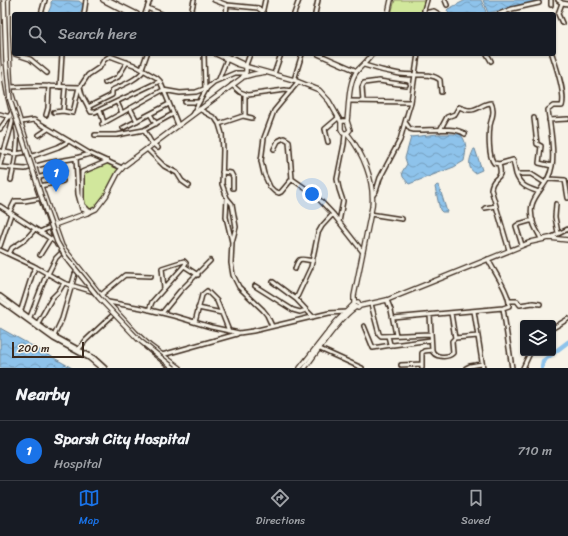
<!DOCTYPE html>
<html lang="en">
<head>
<meta charset="utf-8">
<style>
	body { margin:0; font-family:Sriracha,sans-serif; background:#242831; color:#f1f3f6 }
	.controls { position:absolute; right:12px; bottom:12px; display:grid; overflow:hidden; border-radius:4px; box-shadow:0 1px 3px #0004 }
	.controls button { width:36px; height:36px; display:grid; place-items:center; padding:0; border:0; border-bottom:1px solid #363941; background:#171b24; color:#f1f3f6; font:20px sans-serif }
	.scale { position:absolute; left:12px; bottom:10px; width:72px; box-sizing:border-box; padding-left:4px; border:2px solid #3b2a1e; border-top:0; font-size:11px; line-height:14px; white-space:nowrap; color:#3b2a1e; -webkit-text-stroke:3px #f7f3e8; paint-order:stroke }
	.you { position:absolute; left:312px; top:194px; width:14px; height:14px; margin:-10px; border:3px solid #fff; border-radius:50%; background:#1a73e8; box-shadow:0 0 0 6px #1a73e833 }
	.badge { display:grid; place-items:center; width:26px; height:26px; border-radius:50%; background:#1a73e8; color:#fff; font-size:13px; font-weight:700 }
	.pin { position:absolute; translate:-50% -33px; filter:drop-shadow(0 1px 2px #0008) }
	.pin::after { content:''; position:absolute; top:21px; width:14px; height:12px; background:inherit; clip-path:polygon(0 0,100% 0,50% 100%) }
	.list { margin:0; padding:0; list-style:none }
	h2 { display:flex; justify-content:space-between; align-items:center; height:52px; margin:0; padding:0 16px; font-size:17px }
	h2 small { font-size:13px; font-weight:400; color:#9ea1a6 }
	.list li { display:grid; grid-template-columns:26px 1fr auto; gap:12px; align-items:center; box-sizing:border-box; height:60px; padding:0 16px; border-top:1px solid #363941 }
	.list b { display:block; font-size:15px; white-space:nowrap }
	.list p { margin:0; font-size:13px; white-space:nowrap; color:#9ea1a6 }
	.list em { font-size:13px; font-style:normal; color:#9ea1a6 }
	.icon { flex:none; width:22px; height:22px; fill:none; stroke:currentColor; stroke-width:2; stroke-linecap:round; stroke-linejoin:round }
	.map { position:relative; flex:none; width:568px; height:368px; overflow:hidden }
	.search { position:absolute; background:#171b24; box-shadow:0 1px 3px #0004; left:12px; right:12px; top:12px; height:44px; display:flex; align-items:center; gap:10px; box-sizing:border-box; padding:0 14px; border-radius:4px; color:#9ea1a6; font-size:15px }
	.sheet { height:112px; background:#171b24 }
	nav { display:flex; justify-content:space-around; align-items:center; box-sizing:border-box; height:56px; border-top:1px solid #363941; background:#171b24; font-size:11px; color:#9ea1a6 }
	nav a { display:grid; justify-items:center; gap:2px }
	nav .on { color:#1a73e8 }
	.map>svg:first-child { display:block }
	.park { fill:#d1e79c; stroke:#86885d }
	.water { fill:url(#water-waves); stroke:#6d8699 }
	.lines { fill:none; stroke-linecap:round; stroke-linejoin:round }
	.river { stroke:#8ec3eb; stroke-width:4.5 }
	.minor-casing { stroke:#3b2a1e; stroke-width:6 }
	.major-casing { stroke:#3b2a1e; stroke-width:6 }
	.minor { stroke:#f7f3e8; stroke-width:3 }
	.major { stroke:#f7f3e8; stroke-width:3.5 }
	.major-bridge-casing { stroke:#3b2a1e; stroke-width:6; stroke-linecap:butt }
	.major-bridge { stroke:#f7f3e8; stroke-width:3.5 }
</style>
</head>
<body>
<div class="map">
<svg width="568" height="368" viewBox="0 0 568 368">
	<defs>
		<pattern id="water-waves" width="16" height="10" patternUnits="userSpaceOnUse"><rect width="16" height="10" fill="#8ec3eb"/><path d="M0 5q4-4 8 0t8 0" fill="none" stroke="#759fbe"/></pattern>
	</defs>
	<rect width="100%" height="100%" fill="#f7f3e8"/>
	<filter id="ink" filterUnits="userSpaceOnUse"><feTurbulence type="fractalNoise" baseFrequency=".025" numOctaves="2"/><feDisplacementMap in="SourceGraphic" scale="8" xChannelSelector="R" yChannelSelector="G"/><feConvolveMatrix kernelMatrix="1 2 1 2 8 2 1 2 1" color-interpolation-filters="sRGB"/></filter>
	<g filter="url(#ink)">
		<path class="park" d="M395,0H425L422,9V14H391Z
			M109,163L120,168L98,205L90,209L84,204L83,198V173Z"/>
		<path class="water" d="M53,0L79,1L84,5L83,9L79,14H49L48,13L51,6V2Z
			M466,0H481L486,12L484,14H449L447,10L448,9Z
			M483,0H543L488,13Z
			M438,134H460C468,142 466,151 464,161L454,167L409,184L403,177L402,172L407,164L405,158L411,137Z
			M474,149H475L482,170L475,173C466,168 470,157 474,149Z
			M437,185L439,186L447,212H442L440,210L435,187Z
			M0,328L72,368H0Z"/>
		<g class="lines">
			<path class="river" d="M542,368L543,361L568,342"/>
			<defs>
				<path id="minor" d="M214,0L227,5L258,8L263,12
					M445,0L447,5
					M551,0V5
					M558,0L562,3L568,4
					M147,8L162,14
					M424,13L434,11L439,14
					M41,14L45,0
					M84,14L86,0
					M145,14L150,0
					M191,14L194,0
					M226,14L227,5
					M262,14L265,0
					M294,14L299,0
					M315,14L318,0
					M424,14V10L427,0
					M499,14L512,9L539,3
					M562,23L558,14L562,3
					M15,54L30,59L47,73
					M204,54L205,90
					M318,54L357,71
					M418,54L411,102L405,122L410,129L414,130C427,131 455,126 465,134
					M487,54L491,61
					M246,65L250,54
					M364,65C376,69 388,72 400,74C413,76 430,72 440,80L441,92
					M142,68L147,54
					M274,74L281,54
					M219,79L227,59
					M294,80L302,54
					M160,81L95,112H91L82,95L80,87L88,75L100,67L104,60L110,56L134,65L157,78L160,81L178,125
					M298,82L274,111L264,138L261,161L264,174L270,187L274,191L279,193L281,192L292,179L315,195L333,214L362,251
					M105,83L118,77L127,62
					M232,85L240,92L248,95L285,90L291,91
					M10,87L37,86L80,87
					M60,87L62,54
					M349,101L411,102
					M363,101L362,87L364,83L379,81L406,85
					M117,102L122,113
					M185,102H198
					M88,107L112,95V90C123,85 137,80 144,70
					M130,108L137,121
					M199,109L215,118L219,124
					M100,110L104,123
					M63,111L65,87
					M54,112L63,111L73,113L79,87
					M0,114L10,117
					M150,114L156,124
					M46,115L48,108L49,86
					M192,115L207,88L214,82L235,73H245
					M245,116V95
					M252,118L243,116L219,124L222,134L223,150L222,184L227,198L232,204L236,227L232,242L231,263L233,275L239,287L263,310L267,315L272,326
					M534,118L537,144L541,146L539,163L552,166
					M549,120L568,119
					M21,122L34,120L89,153L122,168
					M102,124L163,90L180,93L196,92L204,89
					M123,128L169,104
					M0,129L13,111
					M144,130L151,142L158,148
					M440,130L447,117L455,114L459,107C462,108 466,110 469,110C477,111 483,103 491,103C495,110 492,118 490,125C489,134 488,156 494,163L499,164C504,182 493,174 491,189L509,250
					M39,135L48,129
					M95,135H117L144,130L173,114
					M328,142L325,129L338,118
					M147,149L164,166L177,173L182,181L189,186
					M274,149L278,141L284,138L289,141L292,179
					M0,151L15,154L28,152
					M30,157L58,147L69,141
					M76,158L90,154
					M499,164L513,160L516,174H531L545,183
					M0,165C4,149 10,134 13,118
					M0,167L25,169L47,163L76,158L78,194L82,209L85,210L87,213
					M222,172L231,173L233,177V188
					M516,174C520,186 528,188 539,192
					M37,178L65,170
					M549,179L565,180L568,198
					M11,180C14,167 20,139 16,127L21,125
					M40,186L63,181
					M373,195L376,191L380,178L400,140L405,122
					M227,198L226,217L232,242
					M556,204L555,217L558,233
					M0,206L57,243
					M485,208L496,206
					M90,212L83,205L82,199V172L108,161
					M9,213L15,201H24L42,198
					M370,214L402,219
					M339,222L343,201L339,189L337,179L344,144L345,134
					M40,232L52,226
					M550,238L568,229
					M541,239C539,234 536,230 534,225C523,196 548,191 552,166C555,150 550,127 548,110L553,106H562C566,94 556,66 552,54
					M522,245L516,226L519,224L533,220
					M0,246L11,214
					M0,250L34,266L64,283L94,292
					M9,254L12,248L26,239L35,229
					M40,255L50,239
					M184,266L198,275
					M295,269C299,256 300,259 313,261
					M48,274L56,258L61,253
					M273,282L296,299L313,317
					M255,286L293,310L300,312L306,310
					M101,295L125,275L151,276
					M0,296L54,336L94,358L105,368
					M296,299L311,267L318,233L322,226L333,214
					M0,300L54,339L89,358L101,368
					M387,300L391,310L396,335
					M509,301H517L520,305L533,303L540,304
					M108,302L142,308L174,316L211,327L239,333L253,331L329,313L346,312L347,313
					M371,304L379,334L381,336L430,334
					M198,308L222,313
					M503,308L512,368
					M21,310L33,272L36,267
					M149,310L152,302L184,266L186,263L184,261L162,268L164,288
					M474,311L483,368
					M162,313L180,291L210,261
					M451,313L455,338
					M430,315L432,350C434,358 448,358 453,353L452,341L455,338L478,336
					M30,317L47,273
					M393,318L503,308L509,306C510,293 494,272 488,259
					M195,322L202,295L207,291L217,301L229,331
					M38,323L52,298L59,291L64,283
					M364,326L373,348L391,345
					M553,328L568,319
					M54,336L62,319L75,274L78,270
					M388,336L390,344L393,345L431,340
					M79,349L86,340L116,312
					M320,349L362,368
					M162,355L237,334
					M401,365L422,364
					M422,368V353L424,351L432,350
					M466,368L470,366L482,364
					M523,368L530,353"/>
				<path id="major" d="M2,0C3,38 0,81 14,118
					M8,0V33L11,92L38,178L62,246L100,294L136,333L150,346L180,368
					M103,0L130,14
					M109,0L137,14
					M388,14L391,0
					M216,54L237,64L294,80L319,90L329,101L341,122
					M222,54L243,64
					M243,77L254,74L266,72
					M343,121H347L350,130L347,133H343L341,129V122Z
					M347,121C349,107 348,82 357,71C362,65 368,61 372,54
					M347,133C363,153 375,181 372,207L354,296V306L358,308L360,306L358,302L354,303
					M37,188L57,245
					M54,225L87,213L96,209L106,196L118,173L124,166L242,78L246,72V65
					M360,306L387,300L531,242L549,238L568,240
					M146,347L169,366
					M300,368L336,322L354,304
					M305,368C317,352 340,317 356,307"/>
			</defs>
			<use href="#minor" class="minor-casing"/>
			<use href="#major" class="major-casing"/>
			<use href="#minor" class="minor"/>
			<use href="#major" class="major"/>
			<defs>
				<path id="major-bridge" d="M4,0L6,60L10,100L46,211L57,242L65,256L99,298L139,340L174,368"/>
			</defs>
			<use href="#major-bridge" class="major-bridge-casing"/>
			<use href="#major-bridge" class="major-bridge"/>
		</g>
	</g>
</svg>
<div class="controls">
<button><svg class="icon" aria-label="layers" viewBox="0 0 24 24"><path d="M12 4l9 5-9 5-9-5zM3 14l9 5 9-5"/></svg></button>
</div>
<div class="scale">200 m</div>
<div class="you"></div>
<div class="pin badge" style="left:56px;top:192px">1</div>
<div class="search"><svg class="icon" aria-label="search" viewBox="0 0 24 24"><circle cx="10" cy="10" r="6"/><path d="M15 15l6 6"/></svg>Search here</div>
</div>
<section class="sheet">
<h2>Nearby<small></small></h2>
<ul class="list">
<li><span class="badge">1</span><div><b>Sparsh City Hospital</b><p>Hospital</p></div><em>710 m</em></li>
</ul>
</section>
<nav>
<a class="on"><svg class="icon" aria-label="map" viewBox="0 0 24 24"><path d="M3 6l6-2 6 2 6-2v14l-6 2-6-2-6 2zM9 4v14M15 6v14"/></svg>Map</a>
<a><svg class="icon" aria-label="directions" viewBox="0 0 24 24"><path d="M12 3l9 9-9 9-9-9zM9 14v-3h6M13 9l2 2-2 2"/></svg>Directions</a>
<a><svg class="icon" aria-label="saved" viewBox="0 0 24 24"><path d="M7 4h10v16l-5-4-5 4z"/></svg>Saved</a>
</nav>
</body>
</html>
